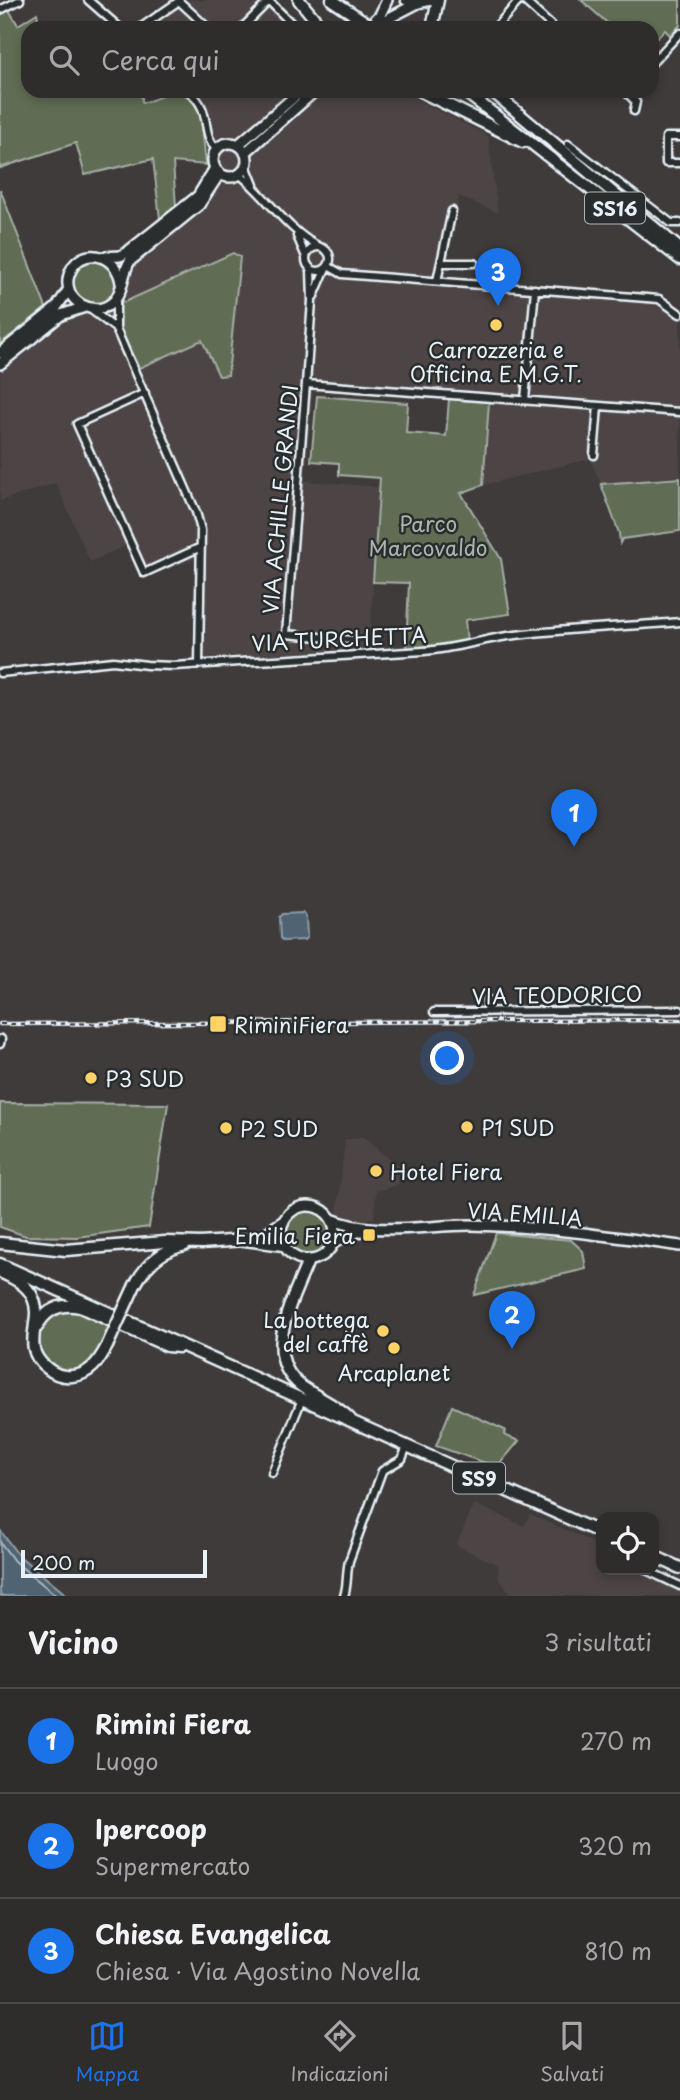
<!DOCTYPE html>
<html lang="it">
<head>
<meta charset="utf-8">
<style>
	body { margin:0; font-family:"Playpen Sans",sans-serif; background:#373434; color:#f1f3f6 }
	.controls { position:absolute; right:21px; bottom:21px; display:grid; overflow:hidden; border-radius:14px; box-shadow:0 4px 10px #0003 }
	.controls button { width:63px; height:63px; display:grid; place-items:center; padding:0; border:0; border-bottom:2px solid #4a4848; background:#2f2c2c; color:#f1f3f6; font:35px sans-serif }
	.scale { position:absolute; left:21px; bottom:18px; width:186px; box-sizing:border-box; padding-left:7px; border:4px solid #e8f1f8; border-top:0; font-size:19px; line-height:24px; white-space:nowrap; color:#e8f1f8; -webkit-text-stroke:5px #2a2d2e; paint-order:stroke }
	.you { position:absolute; left:448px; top:1059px; width:24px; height:24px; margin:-18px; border:5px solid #fff; border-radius:50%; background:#1a73e8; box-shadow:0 0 0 10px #1a73e833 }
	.badge { display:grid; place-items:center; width:46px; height:46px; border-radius:50%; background:#1a73e8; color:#fff; font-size:23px; font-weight:700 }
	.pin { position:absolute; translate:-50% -58px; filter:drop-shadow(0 2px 4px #0008) }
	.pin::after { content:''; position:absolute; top:37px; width:24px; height:21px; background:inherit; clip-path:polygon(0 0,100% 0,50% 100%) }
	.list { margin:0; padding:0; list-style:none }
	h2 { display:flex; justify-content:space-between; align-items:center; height:91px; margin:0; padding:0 28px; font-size:30px }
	h2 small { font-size:23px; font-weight:400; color:#a7a7a9 }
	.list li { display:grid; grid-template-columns:46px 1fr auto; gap:21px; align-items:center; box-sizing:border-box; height:105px; padding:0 28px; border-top:2px solid #4a4848 }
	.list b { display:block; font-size:26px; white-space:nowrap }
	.list p { margin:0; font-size:23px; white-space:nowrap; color:#a7a7a9 }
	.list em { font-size:23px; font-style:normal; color:#a7a7a9 }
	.icon { flex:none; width:38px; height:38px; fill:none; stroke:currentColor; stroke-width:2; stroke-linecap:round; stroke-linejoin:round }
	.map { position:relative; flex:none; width:680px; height:1596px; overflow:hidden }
	.search { position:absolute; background:#2f2c2c; box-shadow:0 4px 10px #0003; left:21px; right:21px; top:21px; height:77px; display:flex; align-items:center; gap:18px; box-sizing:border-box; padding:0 24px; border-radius:21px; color:#a7a7a9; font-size:26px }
	.sheet { height:406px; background:#2f2c2c }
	nav { display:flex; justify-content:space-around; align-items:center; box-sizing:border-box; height:98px; border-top:2px solid #4a4848; background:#2f2c2c; font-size:19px; color:#a7a7a9 }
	nav a { display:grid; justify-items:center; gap:4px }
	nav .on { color:#1a73e8 }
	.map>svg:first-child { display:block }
	.built { fill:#4d4544 }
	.green { fill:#606c53; stroke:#a4aea6; stroke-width:2 }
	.water { fill:#506373; stroke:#8d9ca8; stroke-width:2 }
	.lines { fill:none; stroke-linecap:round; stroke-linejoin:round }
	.shore { stroke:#abb8c3; stroke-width:2 }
	.street-casing { stroke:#e8f1f8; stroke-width:11 }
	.secondary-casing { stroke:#e8f1f8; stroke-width:14 }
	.primary-casing { stroke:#e8f1f8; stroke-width:15 }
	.street { stroke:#2a2d2e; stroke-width:6 }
	.secondary { stroke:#2a2d2e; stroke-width:9 }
	.primary { stroke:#2a2d2e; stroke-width:10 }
	.rail-casing { stroke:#e8f1f8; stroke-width:4.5 }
	.rail { stroke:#2a2d2e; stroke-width:2; stroke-dasharray:5; stroke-linecap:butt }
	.primary-bridge-casing { stroke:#e8f1f8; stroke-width:15; stroke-linecap:butt }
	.primary-bridge { stroke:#2a2d2e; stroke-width:10 }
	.poi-dot { fill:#ffd166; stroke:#2a2d2e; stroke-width:2.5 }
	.labels { text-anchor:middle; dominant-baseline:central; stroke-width:5; stroke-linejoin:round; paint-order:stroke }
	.shield { fill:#2a2d2e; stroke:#afb6bb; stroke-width:2 }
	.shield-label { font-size:19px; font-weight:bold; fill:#e8f1f8 }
	.poi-label { font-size:21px; fill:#e8f1f8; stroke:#2a2d2e; text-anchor:start }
	.street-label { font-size:21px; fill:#e8f1f8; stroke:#2a2d2e }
	.park-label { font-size:21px; fill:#abb5ae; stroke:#2a2d2e }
</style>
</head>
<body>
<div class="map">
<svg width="680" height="1596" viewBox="0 0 680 1596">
	<rect width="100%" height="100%" fill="#3f3b3b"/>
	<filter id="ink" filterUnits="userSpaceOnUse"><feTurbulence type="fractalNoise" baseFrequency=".0143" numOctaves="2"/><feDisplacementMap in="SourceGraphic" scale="14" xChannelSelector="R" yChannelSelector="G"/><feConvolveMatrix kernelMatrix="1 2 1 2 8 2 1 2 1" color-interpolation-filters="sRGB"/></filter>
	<g filter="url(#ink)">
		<path class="built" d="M171,0H276L307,28H136Z
			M189,91H400L488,136L498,213L459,196L444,281L663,301L680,314V476L601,484L590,459L483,485L489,402L313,390L305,481L380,487L369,649L200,658L202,557L144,577L131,543L90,562L56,483L0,501V357L159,231L210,187L203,104Z
			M364,1138L398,1166L399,1184L376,1191L374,1218L351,1221L337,1214L345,1139Z
			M474,1504L524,1526L530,1514L601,1546V1570H632L680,1591V1596H513L499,1579L498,1565L456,1545Z"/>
		<path class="green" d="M581,0H680V25L670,35L665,30L652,43V28H613Z
			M9,10L18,25L37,13L40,28H28V91H129L130,93H136L142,96V102C159,101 160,91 181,91L197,106L201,115L206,165L173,162L176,207L160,219L153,159L85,175L76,143L0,168V12Z
			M0,189L46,308L0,344Z
			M233,253L240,257L228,375L219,376L202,340L139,368C131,350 111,322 122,303Z
			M73 283a21 21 0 1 1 42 0a21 21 0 1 1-42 0Z
			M317,396L408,403L406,433L446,436L449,399L489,402L483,485L461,493L501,559L510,614L465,620L467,643L406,648L409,583L373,582L380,478L339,475V463L311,461Z
			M680,478V531L622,539L620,543L619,533L601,484Z
			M0,1103L168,1104L149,1227L77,1237L26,1236L0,1227Z
			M285 1233a23 23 0 1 1 46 0a23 23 0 1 1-46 0Z
			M496,1233L571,1240L583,1251L586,1269L474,1295Z
			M76,1309L111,1325C105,1338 100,1354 89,1363C62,1385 20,1352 42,1325C46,1320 49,1315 54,1313C60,1311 69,1310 76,1309Z
			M452,1406L505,1430L504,1435L519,1441L497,1467L436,1446Z"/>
		<path class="water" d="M303,913L306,916L307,937L304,940L283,941L280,938L279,917L282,914Z
			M0,1530L18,1555L68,1596H0Z"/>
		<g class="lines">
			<path class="shore" d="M0,1542L14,1561L57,1596"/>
			<defs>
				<path id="street" d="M88,0L120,28
					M268,0L296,28
					M523,0L554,28
					M0,10L20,0
					M140,28L179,1L208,28
					M242,28L269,1
					M495,28L520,0
					M652,63L680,33
					M189,91C214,113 199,131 217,150
					M625,91L636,102L634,111
					M680,137H666V163H680
					M568,144L671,223H680
					M246,165L254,185
					M239,174C268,197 286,230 320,247
					M297,236L306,257
					M306 259a12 12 0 1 1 24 0a12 12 0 1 1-24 0Z
					M441,263H474
					M328,266L342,274L659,299L680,314
					M311,269L312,301L306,384L286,634L352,640
					M437,281L452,211
					M314,296L326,268
					M116,299V329L196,512L201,530L199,664
					M90,309L116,329
					M306,384L680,412
					M145,393L77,424L144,573L201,547
					M525,400L535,289
					M594,455L598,406
					M0,673L113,661L147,665L174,666L424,651C453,649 480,640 508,636C565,628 623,627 680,622
					M487,999L488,1012
					M434,1012L680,1010
					M0,1044L1,1039
					M272,1473L302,1399
					M646,1570L680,1586
					M344,1596C348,1584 346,1574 349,1561L382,1471L402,1459L407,1446"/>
				<path id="secondary" d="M406,0L418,3L431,0
					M367,28L380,15L387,0
					M378,28L391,17L418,3
					M213 160a17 17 0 1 1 34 0a17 17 0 1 1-34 0Z
					M238,145L301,91
					M245,153L315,91
					M103,257L120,256L126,253L198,196L215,168
					M121,283C117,253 79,244 69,275C61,301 96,320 114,301C124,290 122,273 130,261L199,205L220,173
					M0,353L56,308L69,289
					M0,364L61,315L85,307
					M281 1233a27 27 0 1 1 54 0a27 27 0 1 1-54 0Z
					M331,1219C373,1237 425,1225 470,1225C540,1226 611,1236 680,1246
					M334,1243L346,1236L364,1230"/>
				<path id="primary" d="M299,0L322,28
					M332,0L362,20
					M432,28L438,0
					M420,91L523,142
					M464,91L680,259
					M492,91L680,249
					M253,1238L264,1235L283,1222
					M0,1243L66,1250L165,1242L203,1243
					M200,1243L245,1240L283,1245
					M308,1261C294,1297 260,1355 301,1386C317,1398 336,1404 350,1419
					M0,1264L601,1533
					M0,1272C13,1278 27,1284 33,1298C44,1321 19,1347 47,1368C54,1374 63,1377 72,1376C90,1375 99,1361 107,1346
					M135,1285C146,1264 162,1250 185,1245
					M37,1327C46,1309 61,1303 80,1307L167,1346L179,1347
					M654,1556L680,1568"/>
			</defs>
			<use href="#street" class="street-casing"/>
			<use href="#secondary" class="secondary-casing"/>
			<use href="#primary" class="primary-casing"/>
			<use href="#street" class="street"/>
			<use href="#secondary" class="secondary"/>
			<use href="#primary" class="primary"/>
			<defs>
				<path id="rail" d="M0,1024L680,1020"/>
			</defs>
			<use href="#rail" class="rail-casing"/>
			<use href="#rail" class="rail"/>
			<defs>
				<path id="primary-bridge" d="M362,20L374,28
					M107,1346L135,1285"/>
			</defs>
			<use href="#primary-bridge" class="primary-bridge-casing"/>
			<use href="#primary-bridge" class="primary-bridge"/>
		</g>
	</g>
	<g class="poi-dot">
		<circle cx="496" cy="325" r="7"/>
		<rect x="209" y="1015" width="18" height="18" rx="3.5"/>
		<circle cx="91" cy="1078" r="7"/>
		<circle cx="467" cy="1127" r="7"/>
		<circle cx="226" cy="1128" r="7"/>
		<circle cx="376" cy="1171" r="7"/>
		<rect x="362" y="1228" width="14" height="14" rx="3.5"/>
		<circle cx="383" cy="1331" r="7"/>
		<circle cx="394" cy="1348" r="7"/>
	</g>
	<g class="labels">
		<g class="shield">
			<rect x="585" y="192.5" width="60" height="31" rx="5"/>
			<rect x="453" y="1462.5" width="52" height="31" rx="5"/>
		</g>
		<g class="shield-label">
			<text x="615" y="208">SS16</text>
			<text x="479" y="1478">SS9</text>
		</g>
		<g class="poi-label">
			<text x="496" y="349" text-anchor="middle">Carrozzeria e<tspan x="496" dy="24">Officina E.M.G.T.</tspan></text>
			<text x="234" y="1024">RiminiFiera</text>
			<text x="105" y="1078">P3 SUD</text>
			<text x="481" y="1127">P1 SUD</text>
			<text x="240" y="1128">P2 SUD</text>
			<text x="390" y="1171">Hotel Fiera</text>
			<text x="355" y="1235" text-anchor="end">Emilia Fiera</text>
			<text x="369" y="1319" text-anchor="end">La bottega<tspan x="369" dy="24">del caffè</tspan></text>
			<text x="394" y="1372" text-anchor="middle">Arcaplanet</text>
		</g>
		<g class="street-label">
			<text transform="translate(279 499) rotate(-85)">VIA ACHILLE GRANDI</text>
			<text transform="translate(339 638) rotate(-3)">VIA TURCHETTA</text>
			<text transform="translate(557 994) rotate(-1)">VIA TEODORICO</text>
			<text transform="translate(525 1213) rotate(4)">VIA EMILIA</text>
		</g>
		<g class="park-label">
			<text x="428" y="523">Parco<tspan x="428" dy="24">Marcovaldo</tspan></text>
		</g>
	</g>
</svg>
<div class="controls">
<button><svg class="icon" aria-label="locate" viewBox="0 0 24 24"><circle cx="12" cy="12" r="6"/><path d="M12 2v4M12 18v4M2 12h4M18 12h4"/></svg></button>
</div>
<div class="scale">200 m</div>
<div class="you"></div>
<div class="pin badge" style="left:574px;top:847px">1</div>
<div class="pin badge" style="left:512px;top:1349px">2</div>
<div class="pin badge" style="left:498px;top:306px">3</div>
<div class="search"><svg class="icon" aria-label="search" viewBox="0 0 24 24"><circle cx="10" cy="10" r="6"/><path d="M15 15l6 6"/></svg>Cerca qui</div>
</div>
<section class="sheet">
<h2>Vicino<small>3 risultati</small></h2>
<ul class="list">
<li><span class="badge">1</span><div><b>Rimini Fiera</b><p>Luogo</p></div><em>270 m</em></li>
<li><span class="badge">2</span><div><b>Ipercoop</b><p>Supermercato</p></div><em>320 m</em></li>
<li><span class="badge">3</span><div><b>Chiesa Evangelica</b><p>Chiesa · Via Agostino Novella</p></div><em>810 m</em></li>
</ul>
</section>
<nav>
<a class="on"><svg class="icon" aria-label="map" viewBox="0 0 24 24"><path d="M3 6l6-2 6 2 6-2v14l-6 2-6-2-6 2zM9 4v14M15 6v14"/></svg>Mappa</a>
<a><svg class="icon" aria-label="directions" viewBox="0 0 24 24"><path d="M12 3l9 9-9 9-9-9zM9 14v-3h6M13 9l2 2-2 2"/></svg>Indicazioni</a>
<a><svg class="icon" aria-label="saved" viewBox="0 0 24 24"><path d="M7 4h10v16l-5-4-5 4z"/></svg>Salvati</a>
</nav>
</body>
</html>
